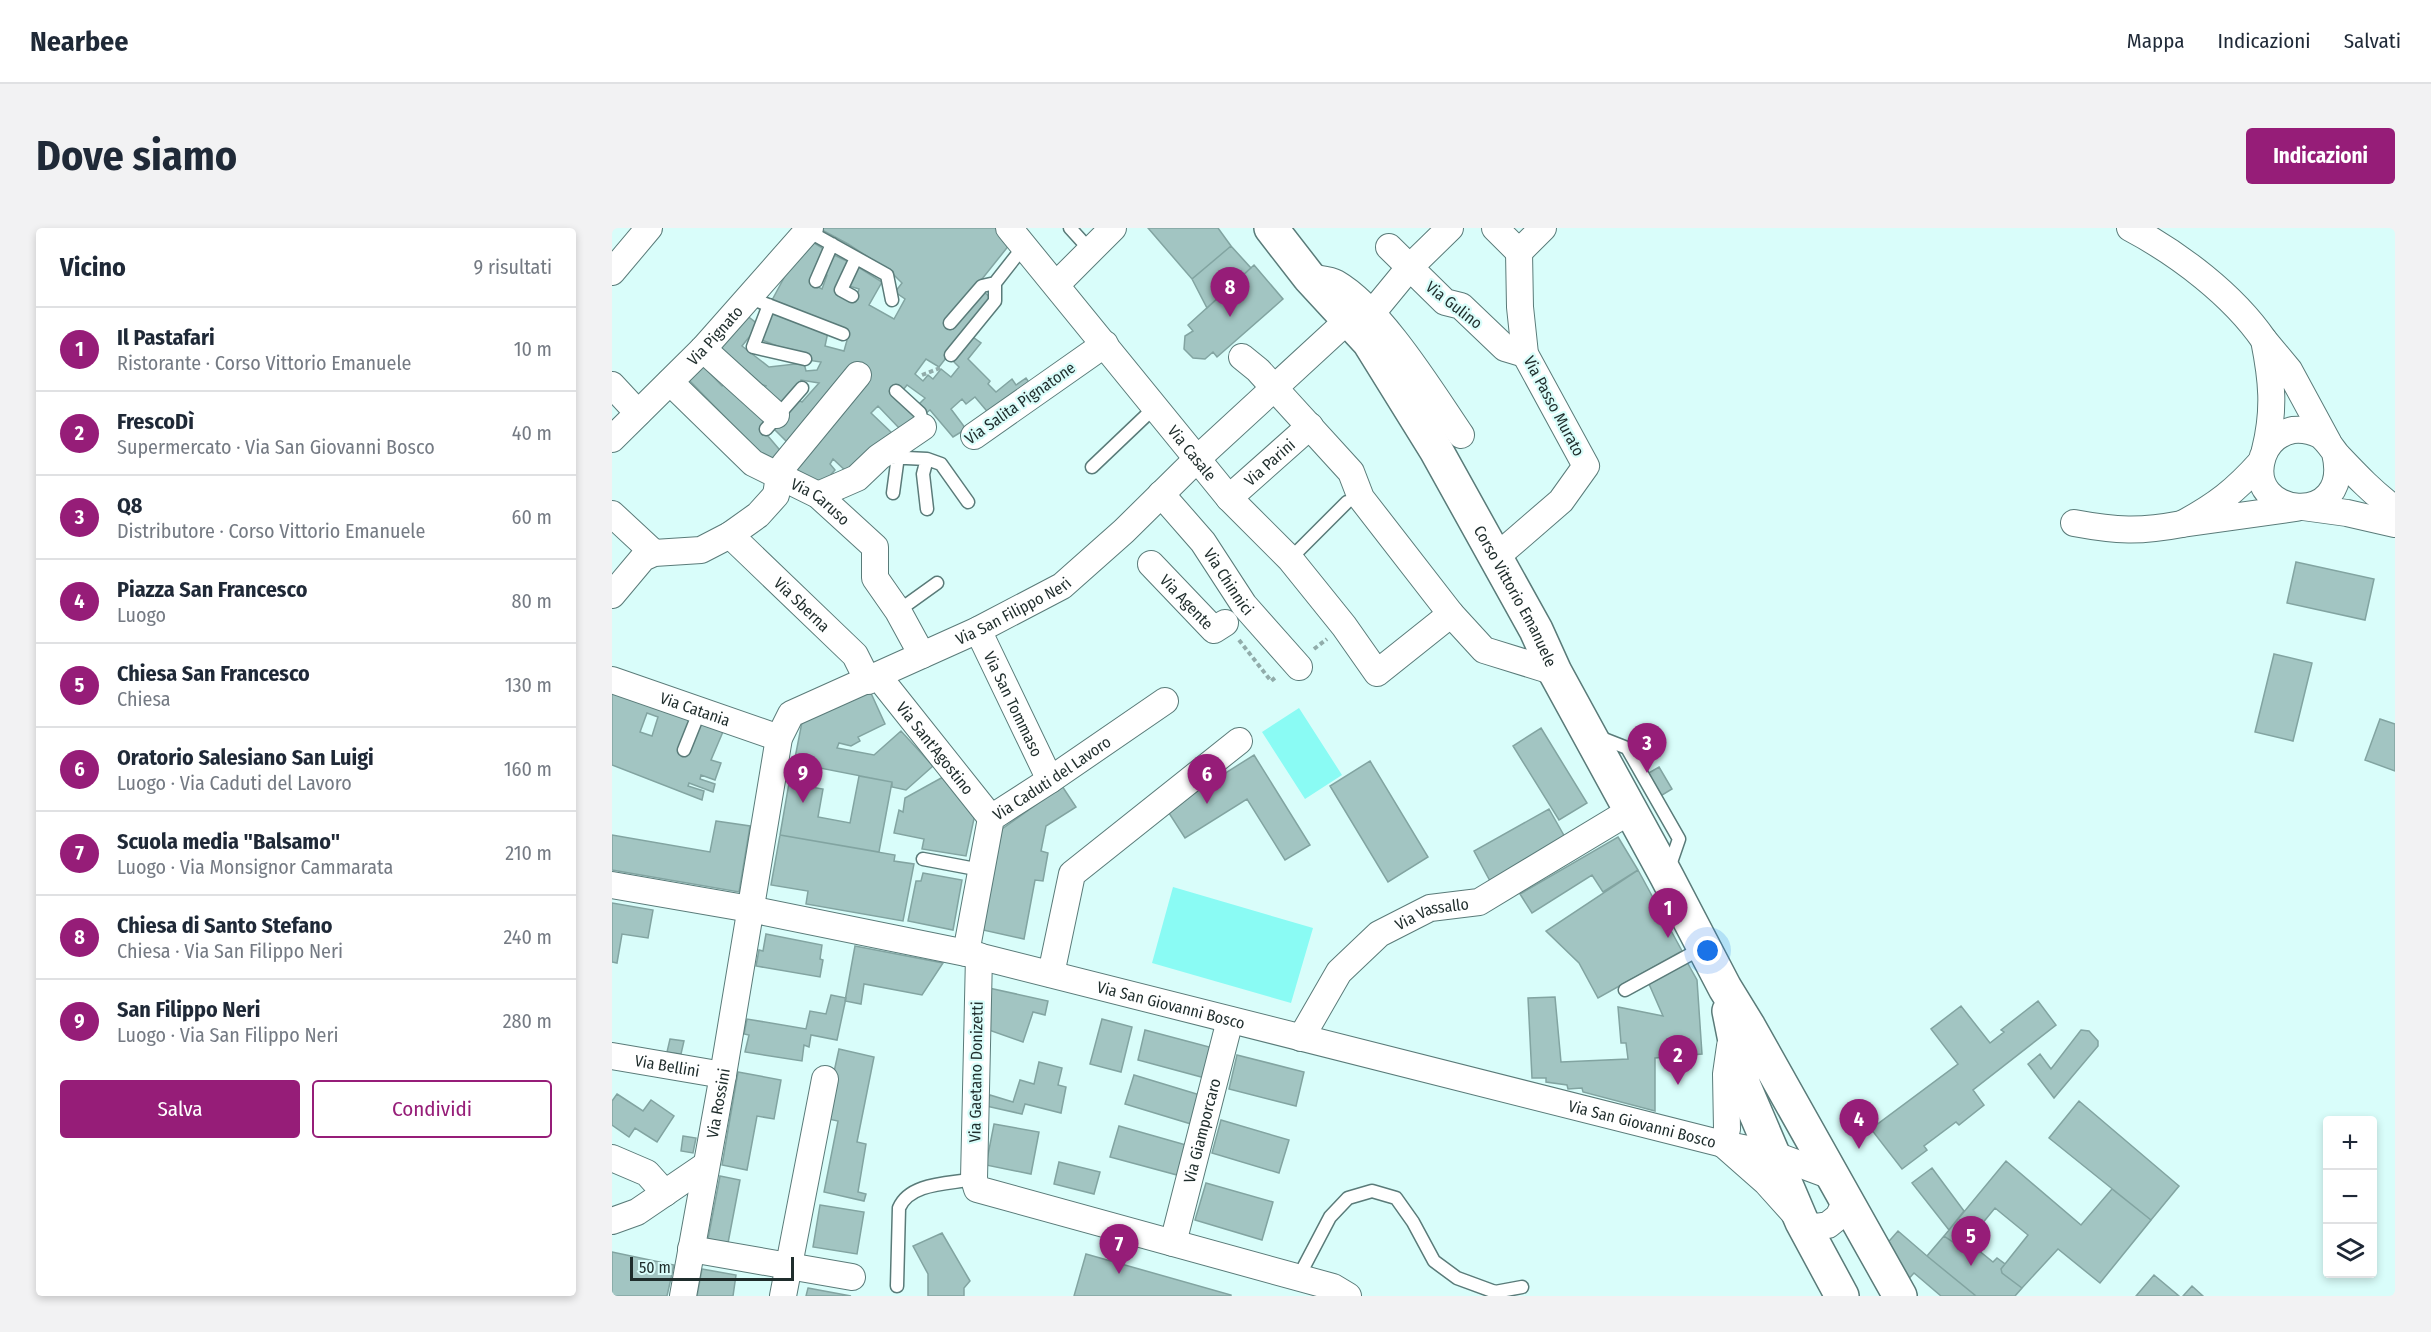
<!DOCTYPE html>
<html lang="it">
<head>
<meta charset="utf-8">
<style>
	body { margin:0; font-family:"Fira Sans Condensed",sans-serif; background:#f2f2f3; color:#1f2937 }
	.controls { position:absolute; right:18px; bottom:18px; display:grid; overflow:hidden; border-radius:6px; box-shadow:0 3px 9px #0003 }
	.controls button { width:54px; height:54px; display:grid; place-items:center; padding:0; border:0; border-bottom:2px solid #e0e1e3; background:#fff; color:#1f2937; font:30px sans-serif }
	.scale { position:absolute; left:18px; bottom:15px; width:164px; box-sizing:border-box; padding-left:6px; border:3px solid #1f2d2c; border-top:0; font-size:16px; line-height:21px; white-space:nowrap; color:#1f2d2c; -webkit-text-stroke:4px #d9fdfa; paint-order:stroke }
	.you { position:absolute; left:1096px; top:723px; width:21px; height:21px; margin:-15px; border:4px solid #fff; border-radius:50%; background:#1a73e8; box-shadow:0 0 0 9px #1a73e833 }
	.badge { display:grid; place-items:center; width:39px; height:39px; border-radius:50%; background:#961d78; color:#fff; font-size:20px; font-weight:700 }
	.pin { position:absolute; translate:-50% -50px; filter:drop-shadow(0 2px 3px #0008) }
	.pin::after { content:''; position:absolute; top:32px; width:21px; height:18px; background:inherit; clip-path:polygon(0 0,100% 0,50% 100%) }
	.list { margin:0; padding:0; list-style:none }
	h2 { display:flex; justify-content:space-between; align-items:center; height:78px; margin:0; padding:0 24px; font-size:26px }
	h2 small { font-size:20px; font-weight:400; color:#747a83 }
	.list li { display:grid; grid-template-columns:39px 1fr auto; gap:18px; align-items:center; box-sizing:border-box; height:84px; padding:0 24px; border-top:2px solid #e0e1e3 }
	.list b { display:block; font-size:22px; white-space:nowrap }
	.list p { margin:0; font-size:20px; white-space:nowrap; color:#747a83 }
	.list em { font-size:20px; font-style:normal; color:#747a83 }
	.actions { display:flex; gap:12px; padding:18px 24px }
	.actions a { flex:1; padding:14px 0; border:2px solid #961d78; border-radius:6px; text-align:center; font-size:21px; color:#961d78 }
	.actions .main { background:#961d78; color:#fff }
	.icon { flex:none; width:33px; height:33px; fill:none; stroke:currentColor; stroke-width:2; stroke-linecap:round; stroke-linejoin:round }
	.map { position:relative; flex:none; width:1783px; height:1068px; overflow:hidden; border-radius:6px }
	header { display:flex; align-items:center; gap:36px; box-sizing:border-box; height:84px; padding:0 30px; background:#fff; border-bottom:2px solid #e0e1e3 }
	header strong { font-size:28px }
	nav { display:flex; gap:33px; margin-inline-start:auto; font-size:21px }
	.intro { display:flex; align-items:center; justify-content:space-between; box-sizing:border-box; height:144px; padding:0 36px }
	h1 { margin:0; font-size:42px }
	.button { padding:15px 27px; border-radius:6px; background:#961d78; color:#fff; font-size:21px; font-weight:700 }
	main { display:flex; gap:36px; padding:0 36px }
	aside { flex:1; background:#fff; border-radius:6px; box-shadow:0 3px 9px #0003 }
	.map>svg:first-child { display:block }
	.pitch { fill:#8afbf4 }
	.building { fill:#a2c5c2; stroke:#82a4a1; stroke-width:1.5; fill-rule:evenodd }
	.lines { fill:none; stroke-linecap:round; stroke-linejoin:round }
	.service-casing { stroke:#5a7b79; stroke-width:15 }
	.minor-casing { stroke:#5a7b79; stroke-width:28 }
	.primary-casing { stroke:#5a7b79; stroke-width:36 }
	.path { stroke:#91acaa; stroke-width:4; stroke-dasharray:4.5 3; stroke-linecap:butt }
	.service { stroke:#fff; stroke-width:12 }
	.minor { stroke:#fff; stroke-width:26 }
	.primary { stroke:#fff; stroke-width:33 }
	.labels { text-anchor:middle; dominant-baseline:central; stroke-width:4.5; stroke-linejoin:round; paint-order:stroke }
	.street-label { font-size:16px; fill:#1f2d2c; stroke:#d9fdfa }
</style>
</head>
<body>
<header>
<strong>Nearbee</strong>
<nav><a>Mappa</a><a>Indicazioni</a><a>Salvati</a></nav>
</header>
<div class="intro"><h1>Dove siamo</h1><a class="button">Indicazioni</a></div>
<main>
<aside>
<h2>Vicino<small>9 risultati</small></h2>
<ul class="list">
<li><span class="badge">1</span><div><b>Il Pastafari</b><p>Ristorante · Corso Vittorio Emanuele</p></div><em>10 m</em></li>
<li><span class="badge">2</span><div><b>FrescoDì</b><p>Supermercato · Via San Giovanni Bosco</p></div><em>40 m</em></li>
<li><span class="badge">3</span><div><b>Q8</b><p>Distributore · Corso Vittorio Emanuele</p></div><em>60 m</em></li>
<li><span class="badge">4</span><div><b>Piazza San Francesco</b><p>Luogo</p></div><em>80 m</em></li>
<li><span class="badge">5</span><div><b>Chiesa San Francesco</b><p>Chiesa</p></div><em>130 m</em></li>
<li><span class="badge">6</span><div><b>Oratorio Salesiano San Luigi</b><p>Luogo · Via Caduti del Lavoro</p></div><em>160 m</em></li>
<li><span class="badge">7</span><div><b>Scuola media &quot;Balsamo&quot;</b><p>Luogo · Via Monsignor Cammarata</p></div><em>210 m</em></li>
<li><span class="badge">8</span><div><b>Chiesa di Santo Stefano</b><p>Chiesa · Via San Filippo Neri</p></div><em>240 m</em></li>
<li><span class="badge">9</span><div><b>San Filippo Neri</b><p>Luogo · Via San Filippo Neri</p></div><em>280 m</em></li>
</ul>
<div class="actions"><a class="main">Salva</a><a>Condividi</a></div>
</aside>
<div class="map">
<svg width="1783" height="1068" viewBox="0 0 1783 1068">
	<rect width="100%" height="100%" fill="#d9fdfa"/>
	<path class="pitch" d="M687,480L730,547L693,571L650,504Z
		M561,659L701,700L679,775L540,735Z"/>
	<path class="building" d="M212,0H384L398,16L334,96L371,63L380,71L327,139L314,131L303,146L311,153L316,147L321,151L329,141L339,149L347,139L340,132L358,107L369,115L356,131L378,153L376,156L384,164L400,151L404,157L414,150L421,160L379,188L363,169L354,176L350,171L339,181L354,201L341,209L318,182L314,185L307,176L313,170L295,157L291,162L305,188L288,201L266,178L259,185L282,207L237,246L221,231L218,236L223,242L208,259L177,243L182,221L158,197L184,170L190,174L207,155L189,152L170,179L150,164L154,158L140,153L103,119L134,87L147,97L130,118L157,139L192,135L194,143L205,142L209,134L195,132L196,130L147,111L160,81L216,104L213,118L232,123L237,105L159,74L180,35L196,11L215,23L198,55L210,61L215,47L211,45L220,26L239,35L225,67L243,74L247,61L234,57L243,37L270,54L257,77L282,91L293,71L283,64L290,55L279,44L236,16L210,2Z
		M536,0H606L619,18L580,51Z
		M619,18L639,40L595,80L580,51Z
		M642,37L671,71L605,129L601,124L593,131L581,130L572,121L573,108L581,103L576,97Z
		M89,136L110,158L118,149L159,192L150,201L172,227L161,238L74,149Z
		M1684,334L1762,351L1753,392L1675,375Z
		M1662,426L1700,435L1681,513L1643,504Z
		M0,457L113,499L99,532L109,535L103,552L89,547L88,551L103,556L101,564L77,555L76,558L92,563L90,572L0,537ZM35,485L46,489L40,508L28,504Z
		M258,463L273,496L246,509L248,513L239,518L227,515L225,520L262,527L289,503L321,538L294,562L280,559V554L182,535L190,494Z
		M1768,491L1783,496V543L1753,532Z
		M929,500L975,575L947,592L901,518Z
		M642,527L698,617L673,632L635,571L573,610L555,582Z
		M758,533L816,629L776,654L718,558Z
		M1047,539L1060,561L1042,572L1028,550Z
		M247,548L280,554L267,624L168,607L177,555L211,561L206,589L238,595Z
		M331,549L363,586L354,628L310,621L312,611L282,605L287,582L291,584L293,570Z
		M450,558L464,579L434,598L429,623L436,625L431,653L423,652L412,711L371,702L390,601Z
		M937,581L954,611L878,653L862,623Z
		M104,593L138,598L127,664L0,642V607L98,624Z
		M168,607L283,627L282,633L302,636L291,693L194,676L196,663L159,657Z
		M1006,609L1026,642L991,664L980,647L920,685L908,666Z
		M1026,642L1070,723L986,770L967,735L934,703Z
		M311,645L350,652L341,702L296,693L304,653H309Z
		M0,675L41,682L36,710L10,706L5,735L0,734Z
		M154,706L210,717L208,731L211,732L208,749L144,738L147,722L151,723Z
		M243,718L331,735L310,767L252,756L249,776L233,773Z
		M1075,734L1085,752L1090,826L1043,830V883L971,864L970,860L956,861L955,857L934,854V850H920L916,770L943,769L949,834L1016,831L1014,815H1009L1006,779L1051,788L1037,756Z
		M377,760L436,773L433,787L421,784L411,814L374,801Z
		M219,767L234,770L225,812L199,807L197,819L192,817L190,833L133,824L137,807L132,806L135,791L194,801L198,783L214,786Z
		M1426,773L1444,797L1361,862L1372,877L1347,897L1344,894L1312,918L1315,922L1290,941L1259,901L1346,836L1319,801L1349,778L1378,815L1392,804L1389,802Z
		M490,791L520,799L509,844L478,836Z
		M533,802L601,820L593,850L526,832Z
		M1469,802L1477,803L1486,813V818L1442,870L1416,836L1428,826L1439,841Z
		M58,811L72,813L69,826L55,824Z
		M227,821L262,829L245,914L254,916L246,964L254,966L252,973L212,964L226,893L212,890Z
		M625,827L692,844L684,878L617,861Z
		M427,834L450,840L446,857L454,859L449,885L413,876L410,886L374,878L378,867L401,874L408,852L422,856Z
		M126,844L169,852L162,891L145,888L135,942L110,937Z
		M522,847L588,867L579,896L513,876Z
		M5,866L31,883L39,872L62,888L45,914L23,900L17,909L0,897V873Z
		M1467,873L1567,958L1539,992L1437,910Z
		M609,892L677,912L667,945L600,925Z
		M382,896L427,904L419,946L374,937Z
		M507,898L574,917L565,947L498,929Z
		M71,908L84,910L81,925L69,923Z
		M1394,933L1469,997L1500,961L1539,992L1488,1055L1446,1021L1410,1060L1390,1045L1389,1041L1416,1007L1383,980L1350,1020L1332,1008Z
		M447,934L488,944L482,966L442,956Z
		M1320,940L1352,983L1337,1002L1300,955Z
		M108,948L128,952L116,1015L96,1011Z
		M594,955L661,974L650,1012L583,992Z
		M208,977L252,984L245,1026L201,1019Z
		M1286,1003L1315,1028L1364,1068H1329L1302,1045L1292,1056L1271,1020Z
		M330,1005L358,1053L352,1060V1068H316V1046L301,1018Z
		M1332,1008L1350,1020L1355,1013L1381,1034L1385,1030L1393,1036L1389,1041L1390,1045L1410,1060L1403,1068H1364L1315,1028Z
		M0,1024L62,1037L55,1068H0Z
		M474,1026L619,1067V1068H462Z
		M90,1041L124,1047L121,1068H85Z
		M1542,1047L1567,1068H1524Z
		M1580,1058L1591,1068H1571Z
		M196,1060L239,1068H194Z"/>
	<g class="lines">
		<defs>
			<path id="service" d="M458,0L478,22
				M196,3L275,47L280,72
				M204,53L220,16
				M240,68L229,62L244,30
				M138,70L231,106
				M157,77L141,119L193,131
				M338,95L370,58L383,55L412,18
				M339,127L383,73V55
				M284,163L308,185L311,199
				M154,201L190,160
				M274,229L315,231L329,236L356,274
				M480,239L543,179
				M281,265L286,228
				M315,281L311,246L315,231
				M678,331L735,274
				M286,383L325,355
				M987,509L1015,520L1067,611L1057,640
				M72,522L88,482
				M311,631L369,642
				M1013,762L1090,720
				M686,1050L718,989L736,970L760,963L784,970L801,994L822,1033L845,1050L883,1064L910,1059
				M285,1058L287,980C298,954 338,956 362,951"/>
			<g id="minor">
				<path id="s1" d="M397,0L617,270L678,331L732,398L765,445L839,386"/>
				<path d="M883,0L907,24"/>
				<path d="M1518,0C1567,26 1621,67 1652,112"/>
				<path d="M777,19L833,74L849,78L893,120L913,126"/>
				<path d="M907,24L931,0"/>
				<path d="M0,44L37,0"/>
				<path d="M697,49C705,51 717,51 724,55C769,81 819,163 849,207"/>
				<path d="M445,56L501,0"/>
				<path d="M760,85L797,40L838,0"/>
				<path d="M91,121L164,187"/>
				<path d="M630,129L646,142L739,244L749,270L839,386L872,422L943,444"/>
				<path id="s2" d="M58,154L141,235L206,267L263,319V350L286,383L310,427"/>
				<path d="M0,157L26,185"/>
				<path d="M362,208L493,116"/>
				<path id="s3" d="M0,211L91,121L198,0"/>
				<path d="M1653,222C1663,182 1660,152 1652,112L1677,142L1716,214"/>
				<path d="M1723,225C1742,302 1630,290 1651,228C1656,214 1667,205 1681,202C1690,201 1700,203 1708,207C1716,213 1720,221 1726,228C1744,247 1762,266 1783,281"/>
				<path d="M1649,234C1623,263 1605,277 1570,296L1684,280"/>
				<path id="s4" d="M549,266L591,314L632,377L687,439"/>
				<path d="M206,267L245,250L267,229L311,199"/>
				<path id="s5" d="M617,270L698,198"/>
				<path d="M1691,279L1735,285L1783,296"/>
				<path d="M0,286L42,325"/>
				<path d="M1462,295C1505,303 1528,304 1570,296"/>
				<path id="s6" d="M118,307L243,427L256,453"/>
				<path d="M883,330L949,273L974,238L913,126L908,79L907,24"/>
				<path id="s7" d="M539,336L602,402L613,395"/>
				<path d="M0,367L31,330L42,325L89,322L118,307L146,287L164,267L167,248L172,237L246,147"/>
				<path id="s8" d="M366,402L438,552"/>
				<path id="s9" d="M266,448L379,590"/>
				<path id="s10" d="M0,452L167,510"/>
				<path id="s11" d="M0,657L138,681L354,725L1111,916L1160,926L1222,949"/>
				<path id="s12" d="M354,725L379,590L438,552L553,473"/>
				<path d="M367,728L362,951L365,961L721,1059L736,1068"/>
				<path d="M439,746L460,646L627,513"/>
				<path id="s13" d="M689,810L727,744L767,706L818,680L867,674L1018,583"/>
				<path id="s14" d="M0,828L111,847"/>
				<path d="M1111,916L1115,901L1114,846L1118,818"/>
				<path d="M1112,917L1154,954L1190,994L1203,999L1216,997L1226,989L1232,977L1231,964"/>
				<path d="M0,930L35,945L53,965"/>
				<path d="M0,993L25,984L94,937"/>
				<path id="s15" d="M561,1015L618,792"/>
				<path d="M79,1021L240,1049"/>
				<path id="s16" d="M71,1068L111,847L167,510L179,486L366,402L450,358L512,303L585,231L736,92"/>
				<path d="M171,1068L213,851"/>
			</g>
			<g id="primary">
				<path id="s17" d="M659,0L697,49L757,114L824,222L924,402L943,444L1054,647L1113,760L1137,799L1288,1068"/>
				<path d="M1117,783L1132,858L1190,994L1230,1068"/>
			</g>
		</defs>
		<use href="#service" class="service-casing"/>
		<use href="#minor" class="minor-casing"/>
		<use href="#primary" class="primary-casing"/>
		<path class="path" d="M310,147L328,140
			M627,412L659,453L664,449
			M702,421L715,411"/>
		<use href="#service" class="service"/>
		<use href="#minor" class="minor"/>
		<use href="#primary" class="primary"/>
	</g>
	<g class="labels">
		<g class="street-label">
			<text transform="translate(842 77) rotate(38)">Via Gulino</text>
			<text stroke="none"><textPath href="#s3" startOffset="146">Via Pignato</textPath></text>
			<text transform="translate(408 175) rotate(-35)">Via Salita Pignatone</text>
			<text transform="translate(942 178) rotate(62)">Via Passo Murato</text>
			<text stroke="none"><textPath href="#s1" startOffset="290">Via Casale</textPath></text>
			<text stroke="none"><textPath href="#s5" startOffset="54">Via Parini</textPath></text>
			<text stroke="none"><textPath href="#s2" startOffset="194">Via Caruso</textPath></text>
			<text stroke="none"><textPath href="#s4" startOffset="111">Via Chinnici</textPath></text>
			<text stroke="none"><textPath href="#s17" startOffset="444">Corso Vittorio Emanuele</textPath></text>
			<text stroke="none"><textPath href="#s7" startOffset="52">Via Agente</textPath></text>
			<text stroke="none"><textPath href="#s6" startOffset="100">Via Sberna</textPath></text>
			<text stroke="none"><textPath href="#s16" startOffset="838">Via San Filippo Neri</textPath></text>
			<text stroke="none"><textPath href="#s8" startOffset="82">Via San Tommaso</textPath></text>
			<text stroke="none"><textPath href="#s10" startOffset="88">Via Catania</textPath></text>
			<text stroke="none"><textPath href="#s9" startOffset="92">Via Sant'Agostino</textPath></text>
			<text stroke="none"><textPath href="#s12" startOffset="210">Via Caduti del Lavoro</textPath></text>
			<text stroke="none"><textPath href="#s13" startOffset="189">Via Vassallo</textPath></text>
			<text stroke="none"><textPath href="#s11" startOffset="572">Via San Giovanni Bosco</textPath></text>
			<text stroke="none"><textPath href="#s14" startOffset="56">Via Bellini</textPath></text>
			<text transform="translate(364 844) rotate(-89)">Via Gaetano Donizetti</text>
			<text stroke="none"><textPath href="#s16" startOffset="196">Via Rossini</textPath></text>
			<text stroke="none"><textPath href="#s11" startOffset="1058">Via San Giovanni Bosco</textPath></text>
			<text stroke="none"><textPath href="#s15" startOffset="116">Via Giamporcaro</textPath></text>
		</g>
	</g>
</svg>
<div class="controls">
<button>+</button>
<button>−</button>
<button><svg class="icon" aria-label="layers" viewBox="0 0 24 24"><path d="M12 4l9 5-9 5-9-5zM3 14l9 5 9-5"/></svg></button>
</div>
<div class="scale">50 m</div>
<div class="you"></div>
<div class="pin badge" style="left:1056px;top:710px">1</div>
<div class="pin badge" style="left:1066px;top:857px">2</div>
<div class="pin badge" style="left:1035px;top:545px">3</div>
<div class="pin badge" style="left:1247px;top:921px">4</div>
<div class="pin badge" style="left:1359px;top:1038px">5</div>
<div class="pin badge" style="left:595px;top:576px">6</div>
<div class="pin badge" style="left:507px;top:1046px">7</div>
<div class="pin badge" style="left:618px;top:89px">8</div>
<div class="pin badge" style="left:191px;top:575px">9</div>
</div>
</main>
</body>
</html>
